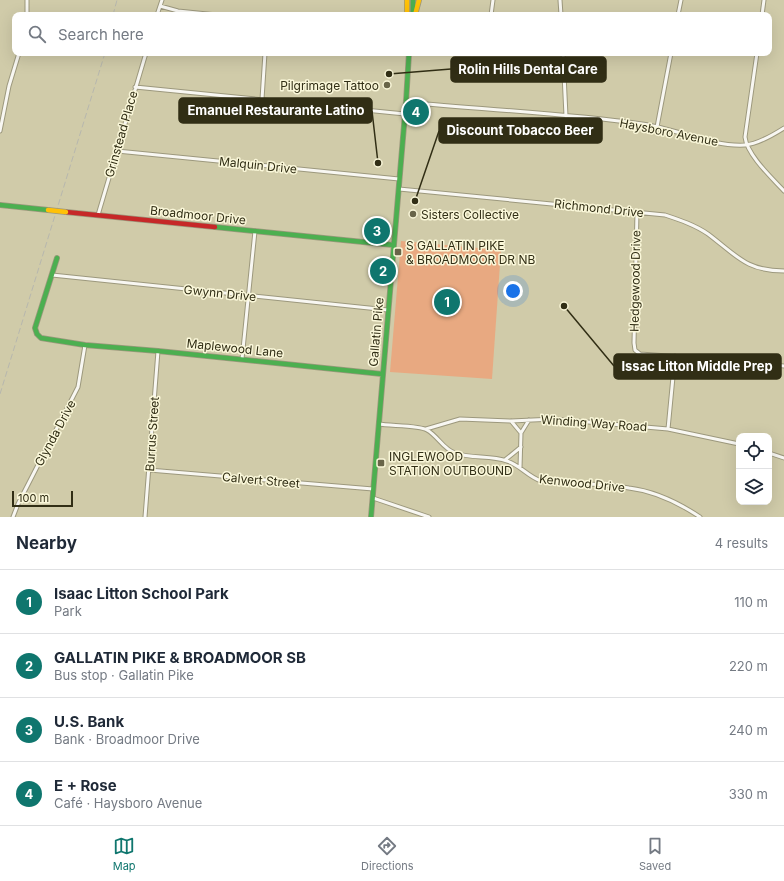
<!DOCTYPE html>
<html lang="en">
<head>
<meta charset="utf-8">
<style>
	body { margin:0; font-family:Inter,sans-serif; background:#f6f6f7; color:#1f2937 }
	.controls { position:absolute; right:12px; bottom:12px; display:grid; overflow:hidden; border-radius:8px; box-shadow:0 4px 16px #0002 }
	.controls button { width:36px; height:36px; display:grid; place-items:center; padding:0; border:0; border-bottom:1px solid #e0e1e3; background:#fff; color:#1f2937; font:20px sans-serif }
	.scale { position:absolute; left:12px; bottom:10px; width:61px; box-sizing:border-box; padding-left:4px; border:2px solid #312e15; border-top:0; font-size:11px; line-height:14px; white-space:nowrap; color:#312e15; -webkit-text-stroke:3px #faf7d9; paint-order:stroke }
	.you { position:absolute; left:513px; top:291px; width:14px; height:14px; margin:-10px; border:3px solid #fff; border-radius:50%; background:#1a73e8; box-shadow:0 0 0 6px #1a73e833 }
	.badge { display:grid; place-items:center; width:26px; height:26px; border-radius:50%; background:#0f766e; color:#fff; font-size:13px; font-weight:700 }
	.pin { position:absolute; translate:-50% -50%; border:2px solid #fff; box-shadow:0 1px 4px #0006 }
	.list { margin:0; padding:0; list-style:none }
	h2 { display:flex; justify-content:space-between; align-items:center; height:52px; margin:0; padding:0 16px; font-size:17px }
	h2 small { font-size:13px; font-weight:400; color:#747a83 }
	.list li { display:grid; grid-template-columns:26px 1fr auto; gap:12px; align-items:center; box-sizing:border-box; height:64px; padding:0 16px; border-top:1px solid #e0e1e3 }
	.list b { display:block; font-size:15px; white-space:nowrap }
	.list p { margin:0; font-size:13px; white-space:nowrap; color:#747a83 }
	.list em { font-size:13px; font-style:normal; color:#747a83 }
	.icon { flex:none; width:22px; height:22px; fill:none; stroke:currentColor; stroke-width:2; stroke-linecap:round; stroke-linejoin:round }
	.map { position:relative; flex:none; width:784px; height:517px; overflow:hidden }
	.search { position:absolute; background:#fff; box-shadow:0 4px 16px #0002; left:12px; right:12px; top:12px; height:44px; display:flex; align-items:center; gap:10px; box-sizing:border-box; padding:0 14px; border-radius:8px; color:#747a83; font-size:15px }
	.sheet { height:308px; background:#fff }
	nav { display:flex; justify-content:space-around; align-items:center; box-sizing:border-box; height:56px; border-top:1px solid #e0e1e3; background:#fff; font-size:11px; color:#747a83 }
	nav a { display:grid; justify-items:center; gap:2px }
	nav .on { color:#0f766e }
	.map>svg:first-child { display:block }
	.green { fill:#e8a981 }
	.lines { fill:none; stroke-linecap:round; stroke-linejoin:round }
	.street-casing { stroke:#9c987d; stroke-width:5 }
	.fast-casing { stroke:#9c987d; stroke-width:6 }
	.slow-casing { stroke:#9c987d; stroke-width:6 }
	.jam-casing { stroke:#9c987d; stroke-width:6 }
	.street { stroke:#f8f7f2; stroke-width:3 }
	.fast { stroke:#4caf50; stroke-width:4.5 }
	.slow { stroke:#ffc107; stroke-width:4.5 }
	.jam { stroke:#c62828; stroke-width:4.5 }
	.rail { stroke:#b7b7ae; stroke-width:1; stroke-dasharray:6 3; stroke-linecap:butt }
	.slow-bridge-casing { stroke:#9c987d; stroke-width:6; stroke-linecap:butt }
	.slow-bridge { stroke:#ffc107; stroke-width:4.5 }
	.poi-dot { fill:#696549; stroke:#faf7d9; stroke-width:1.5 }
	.labels { text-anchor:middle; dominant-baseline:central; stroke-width:3; stroke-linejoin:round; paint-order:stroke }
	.poi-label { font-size:12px; fill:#312e15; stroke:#faf7d9; text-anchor:start }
	.street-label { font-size:12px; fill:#312e15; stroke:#faf7d9 }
	.leader { fill:none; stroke:#312e15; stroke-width:1.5 }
	.callout-dot { fill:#312e15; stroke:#faf7d9; stroke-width:1.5 }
	.callout { fill:#312e15; stroke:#312e15; stroke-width:1.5 }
	.callout-label { font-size:13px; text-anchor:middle; font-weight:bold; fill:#fff }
</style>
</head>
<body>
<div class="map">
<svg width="784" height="517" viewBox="0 0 784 517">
	<rect width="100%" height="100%" fill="#d0cba9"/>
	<path class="green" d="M401,241L501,250L492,379L390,372Z"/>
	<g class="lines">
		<defs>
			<path id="street" d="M560,0L561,15
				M160,6L178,11L217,15
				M27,15V0
				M157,15L162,0
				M491,15L493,0
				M678,15L681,0
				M762,15L764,0
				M563,53L566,116
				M757,53L745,137C747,155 772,178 784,191
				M135,87L405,114
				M262,99L265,53
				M406,102C485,110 564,113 642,124C675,128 711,147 745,145C758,144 773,135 784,128
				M657,127L671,53
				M0,131L9,86L19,53
				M117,151L399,179
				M399,189L665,215C680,220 695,225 708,234C736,255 746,271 784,271
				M637,212L634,343L635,350L640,354L723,360L784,366
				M98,215L146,53
				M52,275L388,310
				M242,359L255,231
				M511,421L521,433L520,468
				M379,424C389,426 420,425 427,430C438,436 443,449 455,453C472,459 490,455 507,461C520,465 527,476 541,481C570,484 600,483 629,488C654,491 679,503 700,517
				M426,429L460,419L511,421L554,419L668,429L739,444
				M668,429L675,356
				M521,433L529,420
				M769,453L784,458
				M505,460L521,447
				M149,470L373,489
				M373,498L429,517
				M13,517L18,504L78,387L85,345
				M145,517L158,351"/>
			<path id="fast" d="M413,0V15
				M0,205L48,210
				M215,227L393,245
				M57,258L35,328L37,334L41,338L85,345L158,351L382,374
				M371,517L406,102L409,53"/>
			<path id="slow" d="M407,0V15
				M415,15L419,0"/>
			<path id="jam" d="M66,212L215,227"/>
		</defs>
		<use href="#street" class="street-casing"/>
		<use href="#fast" class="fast-casing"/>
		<use href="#slow" class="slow-casing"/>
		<use href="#jam" class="jam-casing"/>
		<use href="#street" class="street"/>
		<use href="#fast" class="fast"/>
		<use href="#slow" class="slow"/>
		<use href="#jam" class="jam"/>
		<path class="rail" d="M113,15L117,0
			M0,394L105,53"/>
		<defs>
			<path id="slow-bridge" d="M48,210L66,212"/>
		</defs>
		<use href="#slow-bridge" class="slow-bridge-casing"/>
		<use href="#slow-bridge" class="slow-bridge"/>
	</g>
	<g class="poi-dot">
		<circle cx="387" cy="85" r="4"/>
		<circle cx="413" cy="214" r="4"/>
		<rect x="394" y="248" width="8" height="8" rx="2"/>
		<rect x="377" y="459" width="8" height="8" rx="2"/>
	</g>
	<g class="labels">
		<g class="poi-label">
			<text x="379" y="85" text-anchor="end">Pilgrimage Tattoo</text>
			<text x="421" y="214">Sisters Collective</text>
			<text x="406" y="245">S GALLATIN PIKE<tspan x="406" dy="14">&amp; BROADMOOR DR NB</tspan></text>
			<text x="389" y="456">INGLEWOOD<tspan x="389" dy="14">STATION OUTBOUND</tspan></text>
		</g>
		<g class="street-label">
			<text transform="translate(669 132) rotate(11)">Haysboro Avenue</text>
			<text transform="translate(121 134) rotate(-74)">Grinstead Place</text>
			<text transform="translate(258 165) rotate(6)">Malquin Drive</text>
			<text transform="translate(599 208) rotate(6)">Richmond Drive</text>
			<text transform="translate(198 215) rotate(6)">Broadmoor Drive</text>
			<text transform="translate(635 281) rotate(-89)">Hedgewood Drive</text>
			<text transform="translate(220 293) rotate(6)">Gwynn Drive</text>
			<text transform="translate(376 332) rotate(-85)">Gallatin Pike</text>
			<text transform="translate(235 348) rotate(6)">Maplewood Lane</text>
			<text transform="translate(594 423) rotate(4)">Winding Way Road</text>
			<text transform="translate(55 433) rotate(-62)">Glynda Drive</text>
			<text transform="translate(152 434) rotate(-86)">Burrus Street</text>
			<text transform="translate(261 480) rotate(5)">Calvert Street</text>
			<text transform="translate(582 483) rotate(6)">Kenwood Drive</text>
		</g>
	</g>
	<path class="leader" d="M389 74L451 69M378 163L372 111M415 201L439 131M564 306L614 366"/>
	<g class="callout-dot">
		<circle cx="389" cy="74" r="4"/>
		<circle cx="378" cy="163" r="4"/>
		<circle cx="415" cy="201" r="4"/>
		<circle cx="564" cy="306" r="4"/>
	</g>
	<g class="callout">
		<rect x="451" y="57" width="155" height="25" rx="4"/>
		<rect x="179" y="98" width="193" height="25" rx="4"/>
		<rect x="439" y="118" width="163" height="25" rx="4"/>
		<rect x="614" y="354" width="167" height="25" rx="4"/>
	</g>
	<g class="callout-label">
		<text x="528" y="74">Rolin Hills Dental Care</text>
		<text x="276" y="115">Emanuel Restaurante Latino</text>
		<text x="520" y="135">Discount Tobacco Beer</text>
		<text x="697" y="371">Issac Litton Middle Prep</text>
	</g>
</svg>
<div class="controls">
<button><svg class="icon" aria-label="locate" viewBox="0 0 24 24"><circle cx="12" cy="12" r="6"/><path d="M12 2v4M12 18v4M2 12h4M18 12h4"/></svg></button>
<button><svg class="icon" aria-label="layers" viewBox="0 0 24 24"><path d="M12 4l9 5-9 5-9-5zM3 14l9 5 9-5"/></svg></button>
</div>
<div class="scale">100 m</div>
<div class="you"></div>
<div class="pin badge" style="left:447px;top:302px">1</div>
<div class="pin badge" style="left:383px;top:271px">2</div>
<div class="pin badge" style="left:377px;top:231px">3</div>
<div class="pin badge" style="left:416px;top:112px">4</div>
<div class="search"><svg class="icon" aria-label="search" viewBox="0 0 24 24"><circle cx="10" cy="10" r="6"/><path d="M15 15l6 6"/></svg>Search here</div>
</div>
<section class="sheet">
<h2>Nearby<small>4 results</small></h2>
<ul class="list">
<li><span class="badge">1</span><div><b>Isaac Litton School Park</b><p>Park</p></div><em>110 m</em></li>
<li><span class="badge">2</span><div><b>GALLATIN PIKE &amp; BROADMOOR SB</b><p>Bus stop · Gallatin Pike</p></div><em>220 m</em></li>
<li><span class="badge">3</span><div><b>U.S. Bank</b><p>Bank · Broadmoor Drive</p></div><em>240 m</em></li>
<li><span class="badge">4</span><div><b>E + Rose</b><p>Café · Haysboro Avenue</p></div><em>330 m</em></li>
</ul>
</section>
<nav>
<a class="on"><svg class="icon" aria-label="map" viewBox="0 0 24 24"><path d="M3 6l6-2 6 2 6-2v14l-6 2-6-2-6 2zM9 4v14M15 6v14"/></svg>Map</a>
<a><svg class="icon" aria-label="directions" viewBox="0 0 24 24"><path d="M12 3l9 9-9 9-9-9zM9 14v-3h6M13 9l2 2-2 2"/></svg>Directions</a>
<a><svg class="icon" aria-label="saved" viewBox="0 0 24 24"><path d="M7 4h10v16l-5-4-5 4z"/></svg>Saved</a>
</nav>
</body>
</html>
